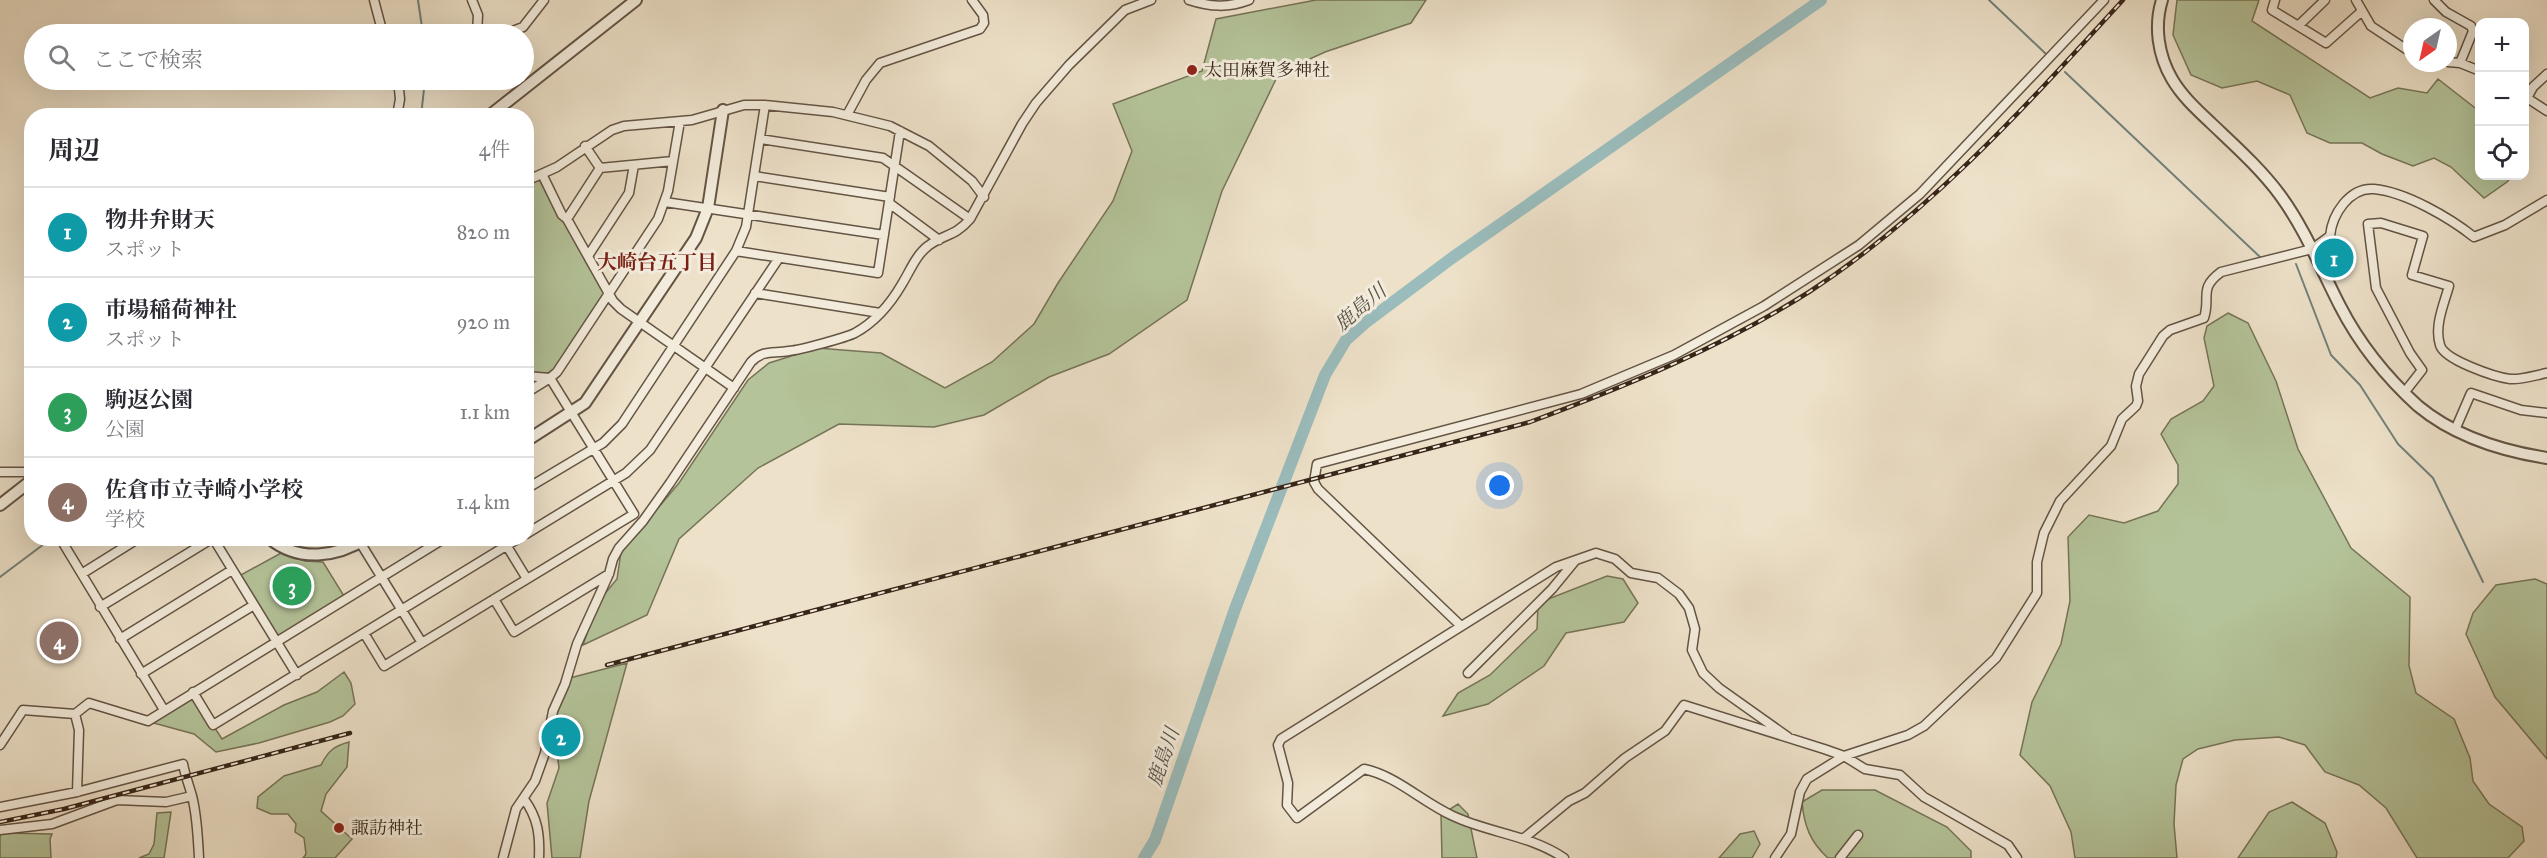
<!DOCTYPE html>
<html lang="ja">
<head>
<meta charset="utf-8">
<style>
	body { margin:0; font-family:"IM FELL Great Primer","Noto Serif JP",serif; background:#f2f2f3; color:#2b2b33 }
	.controls { position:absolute; right:18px; top:18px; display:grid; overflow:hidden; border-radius:12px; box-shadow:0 6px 24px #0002 }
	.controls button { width:54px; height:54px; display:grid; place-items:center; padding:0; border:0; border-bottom:2px solid #e1e1e2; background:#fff; color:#2b2b33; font:30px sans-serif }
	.compass { position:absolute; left:2403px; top:18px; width:54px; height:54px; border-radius:50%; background:#fff; box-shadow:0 6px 24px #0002; rotate:214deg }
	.you { position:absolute; left:1500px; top:486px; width:21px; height:21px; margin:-15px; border:4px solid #fff; border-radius:50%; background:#1a73e8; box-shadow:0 0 0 9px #1a73e833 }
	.badge { display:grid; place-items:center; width:39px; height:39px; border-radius:50%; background:#8f2418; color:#fff; font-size:20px; font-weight:700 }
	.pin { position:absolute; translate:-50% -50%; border:3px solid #fff; box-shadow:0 2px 6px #0006 }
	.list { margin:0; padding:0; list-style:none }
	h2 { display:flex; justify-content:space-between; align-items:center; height:78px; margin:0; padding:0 24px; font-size:26px }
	h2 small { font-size:20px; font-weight:400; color:#7c7c81 }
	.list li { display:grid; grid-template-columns:39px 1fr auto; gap:18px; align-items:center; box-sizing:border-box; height:90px; padding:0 24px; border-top:2px solid #e1e1e2 }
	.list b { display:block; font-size:22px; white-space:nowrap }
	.list p { margin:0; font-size:20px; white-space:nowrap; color:#7c7c81 }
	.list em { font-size:20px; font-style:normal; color:#7c7c81 }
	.icon { flex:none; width:33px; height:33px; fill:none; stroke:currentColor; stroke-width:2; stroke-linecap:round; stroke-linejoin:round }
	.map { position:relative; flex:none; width:2547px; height:858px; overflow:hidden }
	.search { position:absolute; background:#fff; box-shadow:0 6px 24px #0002; left:24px; top:24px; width:510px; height:66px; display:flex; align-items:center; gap:15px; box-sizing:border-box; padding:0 21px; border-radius:33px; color:#7c7c81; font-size:22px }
	.panel { position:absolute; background:#fff; box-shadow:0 6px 24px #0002; left:24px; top:108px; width:510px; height:438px; border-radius:24px }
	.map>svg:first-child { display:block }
	.green { fill:#b4c399; stroke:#767458; stroke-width:1.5 }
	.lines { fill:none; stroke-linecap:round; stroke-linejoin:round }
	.stream { stroke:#72807a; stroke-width:2 }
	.river { stroke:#9abcbc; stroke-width:12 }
	.minor-casing { stroke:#645444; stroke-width:11 }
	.tertiary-casing { stroke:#645444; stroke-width:14 }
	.minor { stroke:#f3ecdc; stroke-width:8 }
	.tertiary { stroke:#f3ecdc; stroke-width:10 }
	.rail-casing { stroke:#372518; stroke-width:4.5 }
	.rail { stroke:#f3ecdc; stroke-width:2; stroke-dasharray:7; stroke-linecap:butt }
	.poi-dot { fill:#8f2418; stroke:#f3ecdc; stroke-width:2 }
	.labels { text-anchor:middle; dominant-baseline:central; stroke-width:6; stroke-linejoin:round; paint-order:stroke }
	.poi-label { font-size:18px; fill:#372518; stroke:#f3ecdc; text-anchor:start }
	.neighbourhood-label { font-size:20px; font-weight:bold; fill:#7a1f14; stroke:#f3ecdc }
	.water-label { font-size:20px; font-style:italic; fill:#555249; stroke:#f3ecdc }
</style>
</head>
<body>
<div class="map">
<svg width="2547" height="858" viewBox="0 0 2547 858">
	<rect width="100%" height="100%" fill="#ede1c9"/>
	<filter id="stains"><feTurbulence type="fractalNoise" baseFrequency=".00333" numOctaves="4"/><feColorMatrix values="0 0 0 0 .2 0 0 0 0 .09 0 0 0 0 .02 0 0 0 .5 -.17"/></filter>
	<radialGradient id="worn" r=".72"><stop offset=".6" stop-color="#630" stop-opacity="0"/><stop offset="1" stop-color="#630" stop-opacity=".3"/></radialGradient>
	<path class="green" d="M1316,0H1426L1411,23L1325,52L1279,73L1222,191L1187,300L1109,354L1049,377L984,415L934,427L839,424L758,468L679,539L647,615L583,645L598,602L617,579L621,552L679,483L748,380L769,363L817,348L881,353L945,388L992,362L1034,324L1058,283L1113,201L1132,151L1113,104L1202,71L1216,19Z
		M2177,0H2259L2252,21L2370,98L2398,88L2427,93L2438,79L2479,111L2480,176H2512L2507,182L2484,198L2451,167L2434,158L2413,166L2382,154L2362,143H2330L2307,133L2290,95L2257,81L2222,88L2191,75L2173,35Z
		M540,179L604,291V296L554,371L545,374L527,372L526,185Z
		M2228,313L2248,323L2276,381L2298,449L2351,548L2410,597L2409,666L2416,693L2454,719L2470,758L2473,781L2489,804L2522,827L2524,841L2508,858H2417L2386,808L2359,785L2325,772L2305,745L2279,737L2235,740L2198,749L2183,759L2176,785L2174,824L2177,858H2075L2071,832L2050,786L2020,755L2032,702L2061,644L2070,601L2068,537L2089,515L2124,523L2158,511L2178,484V465L2161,434L2171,419L2203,401L2214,386L2204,338L2207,326Z
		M281,553L305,561L323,562L344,596L279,636L275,635L239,576Z
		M1607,576L1623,579L1638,603L1624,622L1566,633L1544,666L1488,704L1443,716L1458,693L1490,675L1537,629L1538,603Z
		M2535,579L2547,584V759L2495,697L2466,634L2473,613L2496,585Z
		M627,663L589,801L580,858H552L547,803L559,768L553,722L570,678Z
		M344,672L351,683L355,704L343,716L330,722L259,743L216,752L194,734L150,722L194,696L222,739L284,705L317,692Z
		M349,742L347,767L326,794L321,811L352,839L335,858H303L306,854L304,838L295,832L296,824L288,814H271L257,808L258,797L284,776L321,765C328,751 334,746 349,742Z
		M1822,790H1875L1947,827L1971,851V858H1828C1810,842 1804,825 1802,802Z
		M2292,802L2325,823L2337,852L2336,858H2238L2269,812Z
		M1458,804L1468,814L1477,858H1442L1441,815Z
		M171,812L164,858H139L149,854L154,844L157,813Z
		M1754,831L1760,844L1752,858H1719L1740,834Z
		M0,833L52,834L50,839L51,858H0Z"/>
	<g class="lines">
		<path class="stream" d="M418,0L423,34
			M1989,0L2046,54
			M2065,72L2260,257
			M421,116L425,80
			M2296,264L2331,355L2360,385L2398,444L2433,478L2483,582
			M0,577L52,538"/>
		<path class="river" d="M1144,858L1155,840L1235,609L1325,375L1346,340L1365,323L1452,258L1821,0"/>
		<defs>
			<path id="minor" d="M374,0L383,34
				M472,0L478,15L477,34
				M1189,0C1210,7 1228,8 1249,0
				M2275,0L2272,10L2326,43L2362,11
				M2356,0L2371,26L2412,53
				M2434,0L2446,12L2471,26L2473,31L2460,63
				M2298,26L2325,0
				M505,34L523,27L544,0
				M2448,62L2460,63L2480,71
				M2524,96L2547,111
				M2527,98L2533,87L2547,74
				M847,115L866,80L880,63L980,29L984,23L983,15L972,0
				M397,116L400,99L398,80
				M760,139L883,158L970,219
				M585,146L600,168
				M673,161L600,168L567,219L613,301L621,309L734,388
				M542,174L562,215L567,219
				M754,176L890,197
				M526,181L557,167L612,130L624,126L692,120L744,105H765L833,112L890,126L929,146L972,181L984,197
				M665,202L884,235
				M889,203L939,240
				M736,251L878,273L900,131
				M588,256L629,193L634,165
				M755,293L880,313
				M526,376L550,378L557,372L658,219L668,191L680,121
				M2404,393L2422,370L2410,353L2376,288L2368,224L2381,223L2423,236L2412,275L2449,286C2444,304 2434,326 2440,345C2444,360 2495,377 2510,379C2521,380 2536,375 2547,373
				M2455,430L2471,393L2521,410L2547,413
				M0,472H32
				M526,489L603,443L622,424L736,251L746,227L765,105
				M526,534L626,473L650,450L779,258
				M60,538L164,710
				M213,538L297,675
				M502,538L527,579
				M358,539L422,643
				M83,573L139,538
				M494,599L514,632L609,574
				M100,607L213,538
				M1461,626L1318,489L1314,482L1317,464L1581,394L1674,355L1764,306L1859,245L1920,194L2104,0
				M364,633L384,666L634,514L550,378L526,393
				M120,639L232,570
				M1468,673L1552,589L1575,561
				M141,674L254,605
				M193,692L213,725L519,538
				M75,714L89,703L148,721L445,538
				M0,745L23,710L75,714L79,730L77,792
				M524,799C538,818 540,835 539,858
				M0,807L77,792L183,764C185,775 189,785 192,796C197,815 198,838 199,858
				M0,830L52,824L117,800L166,802L192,796
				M1523,839L1569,801L1585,793L1625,758L1665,731L1684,705L1824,749L1844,756L1865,769L1900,775L1924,797L2008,845L2017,858
				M503,858L516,809L535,781L545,753L553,711L565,684L577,644L609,574L613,559L619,548L643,521L670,483L751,362C764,349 773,354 789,351C800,350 845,338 855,333C875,322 891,303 902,284C910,271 916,255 928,246C943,234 955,237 970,219L1022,124L1036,103L1069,65L1125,10L1151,0
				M1564,858C1530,835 1489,833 1453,816C1422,802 1397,776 1364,769L1297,818L1287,805L1288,783L1278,745L1281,739L1556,567L1596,553L1615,559L1631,573L1658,578L1679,594L1689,608L1695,629L1692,650L1703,673L1719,688L1788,737
				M1775,858L1791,834L1800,792L1807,779L1844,756L1908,735L1924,726L1996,658L2037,593V562L2044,533L2060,501L2111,446L2122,419L2136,406L2138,401L2136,386L2139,374L2163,336L2170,330L2204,318C2211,297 2198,289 2221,272L2312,249L2330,236C2332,215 2349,187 2374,189C2406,192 2450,218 2474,237L2505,225L2547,200
				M1840,858L1858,835"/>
			<path id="tertiary" d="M2162,0C2154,26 2158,55 2172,79C2182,96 2196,109 2211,123C2234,145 2260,168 2280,195C2305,229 2321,269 2340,306C2360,345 2386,377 2418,406C2454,436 2502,451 2547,458
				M489,116L636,0
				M526,441L585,403L696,238L708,208L723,110
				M0,505L32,480
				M269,538C299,563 337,557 367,538"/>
		</defs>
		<use href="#minor" class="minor-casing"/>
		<use href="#tertiary" class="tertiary-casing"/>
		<use href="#minor" class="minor"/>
		<use href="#tertiary" class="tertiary"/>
		<defs>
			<path id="rail" d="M607,665L1530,422C1626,386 1722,347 1809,292C1929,214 2027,105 2123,0
				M0,822L64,809L350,733"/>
		</defs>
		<use href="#rail" class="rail-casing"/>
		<use href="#rail" class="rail"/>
	</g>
	<g class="poi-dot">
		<circle cx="1192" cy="70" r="6"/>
		<circle cx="339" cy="828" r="6"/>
	</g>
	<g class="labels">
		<g class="poi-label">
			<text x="1204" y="70">太田麻賀多神社</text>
			<text x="351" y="828">諏訪神社</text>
		</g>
		<g class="neighbourhood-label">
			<text x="657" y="262">大崎台五丁目</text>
		</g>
		<g class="water-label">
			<text transform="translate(1360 307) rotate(-40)">鹿島川</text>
			<text transform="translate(1163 757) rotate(-71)">鹿島川</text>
		</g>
	</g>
	<rect width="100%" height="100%" filter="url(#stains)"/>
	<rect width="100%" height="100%" fill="url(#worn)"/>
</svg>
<div class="controls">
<button>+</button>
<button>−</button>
<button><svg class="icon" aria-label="locate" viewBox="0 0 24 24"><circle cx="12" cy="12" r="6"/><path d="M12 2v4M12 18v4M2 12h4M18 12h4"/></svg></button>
</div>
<svg class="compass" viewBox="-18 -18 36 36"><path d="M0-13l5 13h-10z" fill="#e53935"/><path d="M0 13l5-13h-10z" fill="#7c7c81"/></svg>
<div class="you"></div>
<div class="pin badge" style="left:2334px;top:258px;background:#0f9aa8">1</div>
<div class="pin badge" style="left:561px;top:737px;background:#0f9aa8">2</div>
<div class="pin badge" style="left:292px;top:586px;background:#2e9e5b">3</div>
<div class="pin badge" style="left:59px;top:641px;background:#8d6e63">4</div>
<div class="search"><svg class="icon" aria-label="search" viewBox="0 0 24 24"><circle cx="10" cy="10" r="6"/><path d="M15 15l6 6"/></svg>ここで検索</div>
<section class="panel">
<h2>周辺<small>4件</small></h2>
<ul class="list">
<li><span class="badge" style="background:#0f9aa8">1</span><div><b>物井弁財天</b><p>スポット</p></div><em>820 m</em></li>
<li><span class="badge" style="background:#0f9aa8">2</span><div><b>市場稲荷神社</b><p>スポット</p></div><em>920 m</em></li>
<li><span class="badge" style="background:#2e9e5b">3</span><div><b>駒返公園</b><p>公園</p></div><em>1.1 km</em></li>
<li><span class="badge" style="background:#8d6e63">4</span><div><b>佐倉市立寺崎小学校</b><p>学校</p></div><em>1.4 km</em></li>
</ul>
</section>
</div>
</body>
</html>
